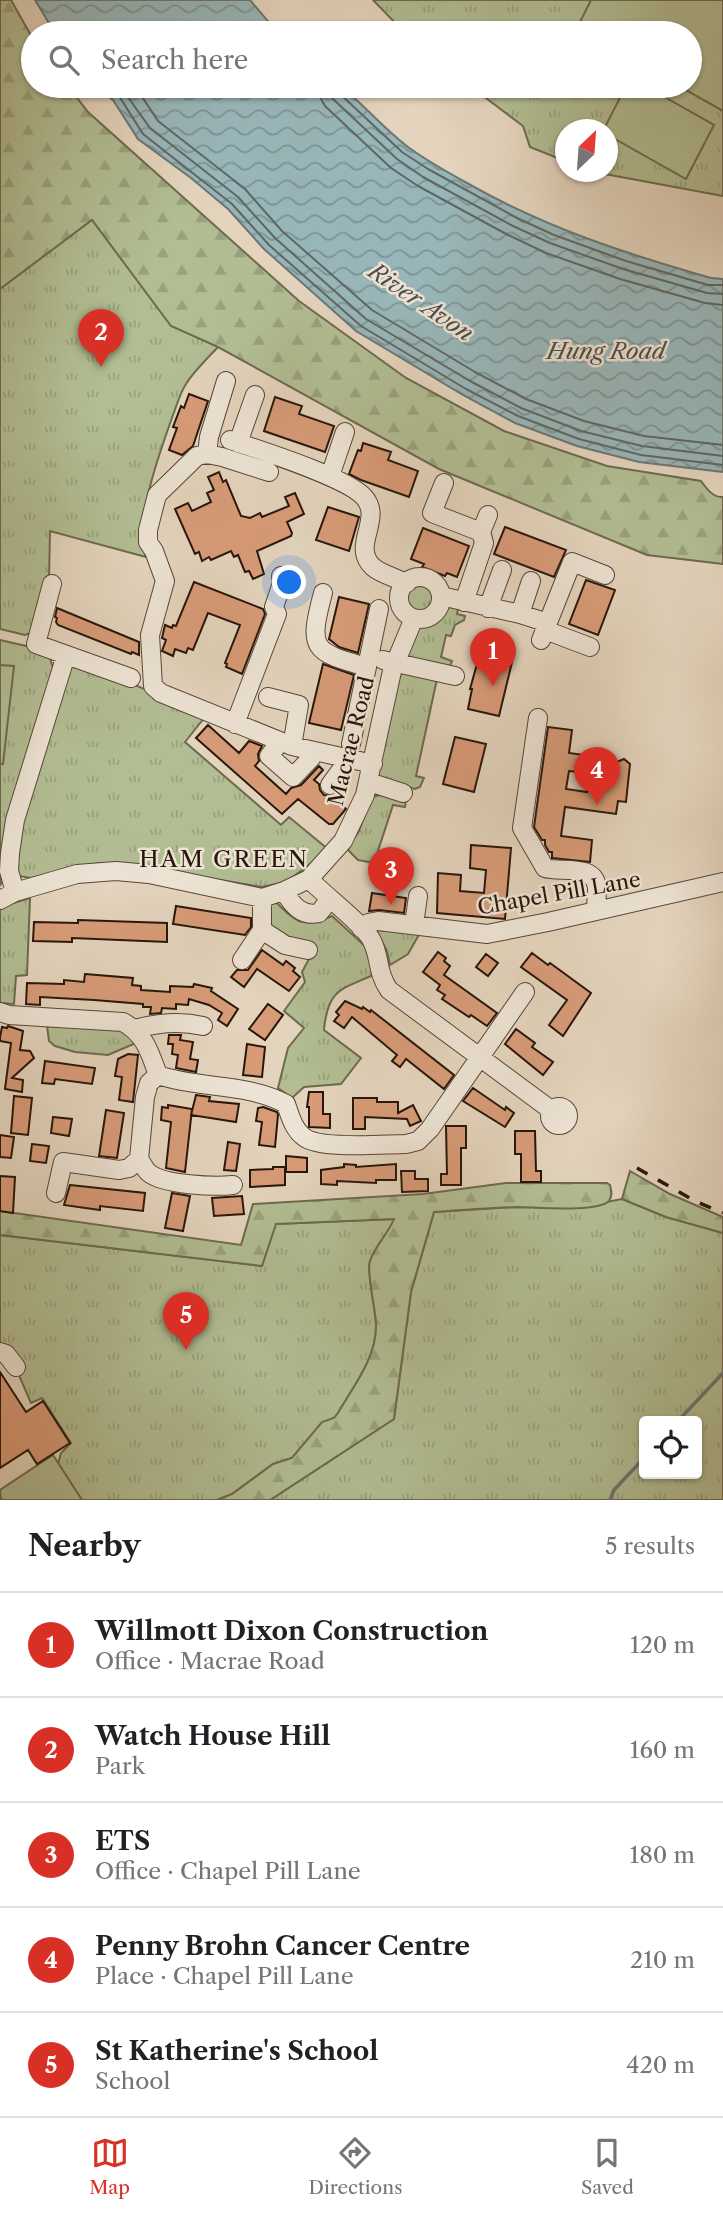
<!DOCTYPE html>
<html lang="en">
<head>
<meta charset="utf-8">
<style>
	body { margin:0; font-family:"Libre Caslon Text",serif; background:#f6f6f6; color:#202124 }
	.controls { position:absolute; right:21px; bottom:21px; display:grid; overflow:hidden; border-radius:7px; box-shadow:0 2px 5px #0004 }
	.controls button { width:63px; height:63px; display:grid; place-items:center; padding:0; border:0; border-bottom:2px solid #e0e0e0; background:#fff; color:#202124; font:35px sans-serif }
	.compass { position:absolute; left:555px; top:119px; width:63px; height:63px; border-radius:50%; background:#fff; box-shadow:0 2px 5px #0004; rotate:25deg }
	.you { position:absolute; left:290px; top:583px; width:24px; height:24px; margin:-18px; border:5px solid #fff; border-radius:50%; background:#1a73e8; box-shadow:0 0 0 10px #1a73e833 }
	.badge { display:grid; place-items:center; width:46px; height:46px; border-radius:50%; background:#d93025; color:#fff; font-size:23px; font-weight:700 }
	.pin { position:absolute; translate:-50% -58px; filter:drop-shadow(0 2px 4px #0008) }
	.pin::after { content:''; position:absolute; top:37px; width:24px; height:21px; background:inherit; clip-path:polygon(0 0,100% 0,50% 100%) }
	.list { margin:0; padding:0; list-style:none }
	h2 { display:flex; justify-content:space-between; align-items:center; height:91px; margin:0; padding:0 28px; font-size:30px }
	h2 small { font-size:23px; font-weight:400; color:#757577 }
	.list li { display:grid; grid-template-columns:46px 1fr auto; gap:21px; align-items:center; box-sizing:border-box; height:105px; padding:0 28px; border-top:2px solid #e0e0e0 }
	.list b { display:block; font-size:26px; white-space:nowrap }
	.list p { margin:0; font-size:23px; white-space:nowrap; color:#757577 }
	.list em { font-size:23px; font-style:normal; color:#757577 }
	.icon { flex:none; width:38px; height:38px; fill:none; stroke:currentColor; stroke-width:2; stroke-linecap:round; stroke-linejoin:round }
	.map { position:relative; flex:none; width:723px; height:1500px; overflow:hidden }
	.search { position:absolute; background:#fff; box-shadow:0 2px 5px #0004; left:21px; right:21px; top:21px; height:77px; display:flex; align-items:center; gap:18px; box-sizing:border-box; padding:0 24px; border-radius:38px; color:#757577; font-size:26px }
	.sheet { height:616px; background:#fff }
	nav { display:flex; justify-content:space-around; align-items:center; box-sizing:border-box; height:98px; border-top:2px solid #e0e0e0; background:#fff; font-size:19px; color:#757577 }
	nav a { display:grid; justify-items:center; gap:4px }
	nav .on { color:#d93025 }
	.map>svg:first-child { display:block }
	.grass { fill:url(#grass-tufts); stroke:#6d6a4e; stroke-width:2; fill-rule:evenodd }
	.forest { fill:url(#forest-firs); stroke:#6d6a4e; stroke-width:2 }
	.garden { fill:#b2bd93; stroke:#6d6a4e; stroke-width:2 }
	.water { fill:url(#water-waves); stroke:#6b7673; stroke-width:2 }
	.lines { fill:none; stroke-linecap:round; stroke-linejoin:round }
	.shore { stroke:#606662; stroke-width:2 }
	.stream { stroke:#6b7673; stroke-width:3.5 }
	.building { fill:#d89b78; stroke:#28160a; stroke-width:2; fill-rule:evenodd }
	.minor-casing { stroke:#574637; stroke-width:20 }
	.minor { stroke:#ede3d4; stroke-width:18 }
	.rail { stroke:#28160a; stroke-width:3.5; stroke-dasharray:12 12; stroke-linecap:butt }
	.labels { text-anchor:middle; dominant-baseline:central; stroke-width:5; stroke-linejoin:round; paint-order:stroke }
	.street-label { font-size:21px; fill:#28160a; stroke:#ede3d4 }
	.water-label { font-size:23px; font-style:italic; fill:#4f4e47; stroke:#ede3d4 }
	.neighbourhood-label { font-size:23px; letter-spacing:2px; fill:#28160a; stroke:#ede3d4 }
</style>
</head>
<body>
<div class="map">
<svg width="723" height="1500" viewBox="0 0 723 1500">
	<defs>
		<pattern id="grass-tufts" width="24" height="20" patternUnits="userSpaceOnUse" patternTransform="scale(1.75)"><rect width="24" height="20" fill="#b2bd93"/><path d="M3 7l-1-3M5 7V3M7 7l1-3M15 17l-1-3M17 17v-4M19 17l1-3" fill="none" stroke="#99a27d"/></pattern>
		<pattern id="forest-firs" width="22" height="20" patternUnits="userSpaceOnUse" patternTransform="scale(1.75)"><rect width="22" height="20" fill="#b2bd93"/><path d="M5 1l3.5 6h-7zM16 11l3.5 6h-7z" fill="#99a27d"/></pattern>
		<pattern id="water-waves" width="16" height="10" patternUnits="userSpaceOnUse" patternTransform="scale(1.75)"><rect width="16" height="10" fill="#98b6b9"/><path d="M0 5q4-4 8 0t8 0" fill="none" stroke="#7c9395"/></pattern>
	</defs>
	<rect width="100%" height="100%" fill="#e4d4bd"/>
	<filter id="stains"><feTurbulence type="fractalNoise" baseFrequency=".00286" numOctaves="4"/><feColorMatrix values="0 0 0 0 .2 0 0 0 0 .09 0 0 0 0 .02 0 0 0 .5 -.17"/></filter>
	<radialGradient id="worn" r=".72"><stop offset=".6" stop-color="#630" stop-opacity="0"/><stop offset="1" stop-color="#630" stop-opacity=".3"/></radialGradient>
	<path class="grass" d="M373,0H723V196L594,172H608V130H566L565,161L530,147L523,126L470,86H690V33H405Z
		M0,64L218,347C207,359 194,371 186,384C180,393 177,405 173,415C161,449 133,523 146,557L50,531L49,579L33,632L25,635L0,629Z
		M407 599a13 13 0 1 1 26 0a13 13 0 1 1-26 0Z
		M445,604H459L457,614L465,616L464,620L455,625L451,636L446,635L441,657L452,661L450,666L406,657L420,621L433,618Z
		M0,640L35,648L49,655L53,668L3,881L0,885Z
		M74,665C117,673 164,699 205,717L185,742L281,825L289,817L329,850L286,882L262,887L126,864L99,863L30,878L19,876L16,858L19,835L70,666Z
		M399,670L437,679L416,776L424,778L420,787L415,789L381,779L377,772Z
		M380,795L406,799L405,807L393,805L374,863L358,860L346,848L358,833L372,797Z
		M30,898L27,975L16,976L14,1004L0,1003V907Z
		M264,903H277C297,924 305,928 332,916L365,946L375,974C342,990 328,987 324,1030L361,1058L341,1084L304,1087L292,1098L278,1088L288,1048L304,1028L284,1011L305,982L302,972L310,957L270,927Z
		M376,930L420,933L408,954L390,965L387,951Z
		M47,1026L117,1027L136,1043L108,1055L75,1052L55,1046L49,1041Z
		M622,1199L666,1217L723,1233V1500H270L394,1419L411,1292L434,1212L516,1207L575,1208ZM644,1421H697V1474H644Z
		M395,1219C388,1234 375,1246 370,1261C366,1271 376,1310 376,1325C377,1357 353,1387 338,1413L334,1418L322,1423L292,1458L273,1464L232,1494L217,1500H82L58,1464L61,1453L71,1443L42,1398L31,1403L18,1373L0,1348V1235L262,1266L275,1224Z"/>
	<path class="forest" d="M0,0H11L33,39V86H68L88,112L299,301L406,378L504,431L607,466L701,481C706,488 713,498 723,497V564L647,555L439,469L218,347L171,326L92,220L0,289Z
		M630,1171L670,1194L723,1217V1233L666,1217L622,1199Z
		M506,1183H607L610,1185C611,1190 613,1196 609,1201C596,1213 535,1207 517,1207C489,1208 461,1210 434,1212L411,1292L394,1419L270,1500H217L232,1494L273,1464L292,1458L322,1422L334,1418L338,1413C353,1387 377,1357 376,1325C376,1310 366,1271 370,1261C375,1246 388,1234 394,1219L276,1224L262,1266L0,1235V1211L241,1245L253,1204L423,1194Z"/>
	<path class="garden" d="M591,0H723V111L679,86H690V33H587L577,28Z
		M626,86H645L714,125L686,179L608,135V130L604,129Z
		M0,665L14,666L3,764H0Z
		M53,1455L82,1500H1L0,1490Z"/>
	<path class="water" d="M35,0H250L278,33H55Z
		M94,86H341C364,105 384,129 408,147C427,161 447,172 467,183C546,228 624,253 711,278L723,279V472L639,462L577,446L515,423L463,395L356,331L264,249L228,209L191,178L138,139L113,100Z"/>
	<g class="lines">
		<path class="shore" d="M106,86L119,96L143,134L232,204L269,245L361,326L466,389L518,416L579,439L641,455L723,465
			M120,86L150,128L238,197L275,238L366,319L470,381L521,408L581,431L642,446L723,456
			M135,86L158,121L245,189L282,231L372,310L475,372L526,399L584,421L644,436L723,445
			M318,86L320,97L325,106L391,168L418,186L508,235L546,253L620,279L705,303L723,305
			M329,86L333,99L397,159L423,177L513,226L550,243L623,269L707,293L723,294
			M338,86L340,94L402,152L428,169L517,218L554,235L626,261L708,285H723"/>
		<path class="stream" d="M678,1421L723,1373
			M610,1500L614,1490L644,1458"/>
	</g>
	<path class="building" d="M189,394L208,401L193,446L182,455L169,450L177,428L173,427L181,406L184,408Z
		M275,397L302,406L299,414L334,426L325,452L264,431Z
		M363,443L391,452L388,460L418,471L409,497L361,480L349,474L358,450L361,451Z
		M219,472L223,482L226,480L241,516L250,518L260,513L262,517L289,506L285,497L295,493L304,514L287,522L292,533L291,536L257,551L264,574L253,579L249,571L245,572L238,555L234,557L231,551L211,560L209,557L202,561L199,552L195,554L175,509L188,503L192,511L211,502L207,493L214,490L208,477Z
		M328,507L359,517L349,551L316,540Z
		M505,527L566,550L554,577L494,554Z
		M423,528L469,546L457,577L447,573L445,576L422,567L424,564L411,559Z
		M586,580L615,590L598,635L569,624Z
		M194,582L263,609L265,614L242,674L226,667L227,664L225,663L240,625L208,613L193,650L188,648L186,653L175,649L173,656L162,651L166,640L162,638L165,625L172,628L173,625L176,626Z
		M339,597L369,604L358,653L339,647L329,639Z
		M57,608L139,642V655L132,652L131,654L58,625L56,622L57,618L55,617Z
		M481,650L513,658L499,716L468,709L472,689H470Z
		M323,664L354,675L341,730L309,723Z
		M208,725L239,753L249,741L262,746L258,754L259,761L255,766L286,794L291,788L301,785L319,766L323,770L314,780L319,784L320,790L324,795L333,796L346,809L333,824H329L298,799L282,814L196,738Z
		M548,727L572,730L569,753L598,757L605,761L617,762L624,759L630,764L626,802L618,801L616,814L565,807L561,836L592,840L590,862L552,858V852H549L545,845V840H542L534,827ZM569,771L589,773L587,792L566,789Z
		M455,737L486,744L474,792L443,784Z
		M471,845L511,848L505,919L437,913L438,873L461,875L460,891L484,893L486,870L470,868Z
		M372,893L406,898L404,913L379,910L369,911Z
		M176,906L251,918V927L245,935L173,924Z
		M78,920L167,923V942L72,938V942L33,941L34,922L78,923Z
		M262,950L283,965L286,961L295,968L293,971L300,977L289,991L257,969L244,987L231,977L237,970H248Z
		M438,952L446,958L444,961L450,966L444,975L497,1013L487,1026L471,1015L469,1017L442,999L445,995L437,990L440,985L423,972Z
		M532,953L548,965L550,963L591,993L563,1036L549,1025L567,1000L521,967Z
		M486,954L498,963L488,976L476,967Z
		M85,974L133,978L132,985L141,986V990L170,992V986L193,987L194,984L212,988L211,991L238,1009L227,1026L218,1020L222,1013L209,1005L189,999L188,1005L176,1004V1009L162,1008L161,1013L150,1014L151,1007H143V1004L94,1000L40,997V1005L26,1004L27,983L64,984V980L84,982Z
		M345,1001L362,1009L363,1007L370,1012L371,1010L454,1075L444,1089L406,1059L400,1067L392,1061L397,1055L352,1017L344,1028L334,1021L339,1015L336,1012Z
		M268,1004L283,1015L265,1040L249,1029Z
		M8,1026L23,1031L20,1050L30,1051L34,1058L12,1078L23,1080L22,1092L5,1089L11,1043L0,1041V1037L2,1027L7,1028Z
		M516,1029L535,1043L532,1047L553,1062L543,1075L505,1044Z
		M169,1035H181L180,1040L193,1042L190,1059L198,1060L196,1072L176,1068L178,1055L172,1054L173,1044H168Z
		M247,1044L265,1047L262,1077L243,1075Z
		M128,1054L138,1055L133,1102L119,1100L122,1077L115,1076L118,1059Z
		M45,1061L95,1068L92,1084L55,1079L54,1084L42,1083Z
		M473,1088L505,1110L506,1107L514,1113L505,1127L463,1101Z
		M309,1092H323V1114H330V1128L309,1127V1107H307Z
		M196,1095L210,1097L209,1101L239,1104L236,1122L191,1115Z
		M14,1096L32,1098L28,1135L11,1133Z
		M353,1098H377V1102H398V1113L413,1105L421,1121L410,1126L407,1119L365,1117V1129H353Z
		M168,1105L192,1109L185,1172L166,1168L171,1122L161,1120L162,1107L168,1108Z
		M263,1107L277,1112L278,1115L275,1147L259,1145L262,1122L256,1121L258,1108Z
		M106,1110L124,1113L117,1158L99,1156Z
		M53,1117L72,1119L69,1136L51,1133Z
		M446,1126H466V1148H461V1185H441V1174H447Z
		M515,1131H535L536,1171H541V1182H521V1154H515Z
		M0,1135L14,1137L11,1158L0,1157Z
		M228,1142L240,1144L236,1171L224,1170Z
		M32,1144L49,1146L46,1163L30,1161Z
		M286,1156L307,1158V1172H286Z
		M344,1164L356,1165V1167L396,1164V1180H376V1183L337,1181V1185L321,1184V1170L344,1167Z
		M273,1167H285V1185L250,1187V1170L273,1169Z
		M401,1171H415V1179H428V1191L402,1192Z
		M0,1176L15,1177L13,1213L0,1211Z
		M70,1185L145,1193L143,1211L100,1206V1210L64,1205Z
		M172,1193L190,1196L183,1231L165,1228Z
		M242,1196L244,1214L214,1216L212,1198Z
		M0,1372L26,1412L43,1401L70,1443L37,1464L28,1450L0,1468Z"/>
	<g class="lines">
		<defs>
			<path id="minor" d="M230,440C259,450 346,477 364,497C384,519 350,546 373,567C381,574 396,578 407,583
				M238,443L255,395
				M207,454L209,437L226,381
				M269,472L222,457L207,454L197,456L157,495L148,530V542L154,551L165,581L150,635L153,686L161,693L292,746L373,764
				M330,476L345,432
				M444,483L432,513L481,532
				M399 598a21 21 0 1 1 42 0a21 21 0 1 1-42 0Z
				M52,584L36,644L131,678
				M323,593C308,649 312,652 367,667
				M441,596L520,614L548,623
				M464,602L484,543L481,532L488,515
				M488,608L502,570
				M520,614L531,581
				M545,630L590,647
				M541,640L572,562L605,575
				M383,660L455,676
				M268,697L299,705L292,746
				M538,718L522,828L545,868C560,873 596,862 597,889C597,896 596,903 596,911
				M235,724L277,614L274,607L282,583L281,576
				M280,742L269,756L293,777L311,758L312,751
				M351,744L379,609
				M369,782L403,793
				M330,785L349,759
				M309,879C323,894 363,924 371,939C381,957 376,971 389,990L551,1110
				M284,891C292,905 302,917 319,913L329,900
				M15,892L9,871L10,853L15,820L66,655
				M0,900L15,892L77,874L116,871L149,874L262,898L284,891L309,879L343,841L365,795L392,671L414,618
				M414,925L418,896
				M361,928L368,923L378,921L487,934L548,922L723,882
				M262,930L285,945L308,950
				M242,960L262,930V898
				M0,1012L9,1015L123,1022C145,1034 150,1053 158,1075C199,1089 248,1083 286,1104C290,1116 294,1130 304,1137C320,1150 384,1144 406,1144L418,1141L430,1129L525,992
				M135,1029C157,1023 181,1021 203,1026
				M550 1116a9 9 0 1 1 18 0a9 9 0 1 1-18 0Z
				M139,1159C142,1163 145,1170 149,1173C164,1185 214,1187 233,1185
				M56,1193L63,1162L119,1170L129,1168L139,1159L145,1097L149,1083L158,1075
				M0,1352L6,1354L16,1367"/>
		</defs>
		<use href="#minor" class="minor-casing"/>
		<use href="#minor" class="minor"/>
		<path class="rail" d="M637,1168L695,1201L723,1213"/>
	</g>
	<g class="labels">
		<g class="street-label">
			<text transform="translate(351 741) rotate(-76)">Macrae Road</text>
			<text transform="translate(559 893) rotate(-10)">Chapel Pill Lane</text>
		</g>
		<g class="water-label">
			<text transform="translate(421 302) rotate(34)">River Avon</text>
			<text x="606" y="351">Hung Road</text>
		</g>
		<g class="neighbourhood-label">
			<text x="224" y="859">HAM GREEN</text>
		</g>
	</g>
	<rect width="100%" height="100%" filter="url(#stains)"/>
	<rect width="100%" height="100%" fill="url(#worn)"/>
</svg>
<div class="controls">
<button><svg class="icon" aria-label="locate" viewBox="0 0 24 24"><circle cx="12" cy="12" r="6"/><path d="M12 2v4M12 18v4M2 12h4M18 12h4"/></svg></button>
</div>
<svg class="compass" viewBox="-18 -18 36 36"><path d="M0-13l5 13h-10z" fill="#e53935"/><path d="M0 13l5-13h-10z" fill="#757577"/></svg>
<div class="you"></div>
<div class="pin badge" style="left:493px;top:686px">1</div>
<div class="pin badge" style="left:101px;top:367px">2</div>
<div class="pin badge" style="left:391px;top:905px">3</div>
<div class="pin badge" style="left:597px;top:805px">4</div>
<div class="pin badge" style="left:186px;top:1350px">5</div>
<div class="search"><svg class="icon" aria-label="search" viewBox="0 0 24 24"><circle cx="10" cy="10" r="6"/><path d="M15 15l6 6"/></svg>Search here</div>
</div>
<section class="sheet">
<h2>Nearby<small>5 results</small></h2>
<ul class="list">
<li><span class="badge">1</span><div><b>Willmott Dixon Construction</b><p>Office · Macrae Road</p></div><em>120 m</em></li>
<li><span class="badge">2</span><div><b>Watch House Hill</b><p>Park</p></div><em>160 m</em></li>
<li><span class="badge">3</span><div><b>ETS</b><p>Office · Chapel Pill Lane</p></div><em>180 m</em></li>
<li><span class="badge">4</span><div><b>Penny Brohn Cancer Centre</b><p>Place · Chapel Pill Lane</p></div><em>210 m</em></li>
<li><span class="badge">5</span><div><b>St Katherine's School</b><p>School</p></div><em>420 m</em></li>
</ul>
</section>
<nav>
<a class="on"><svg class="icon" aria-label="map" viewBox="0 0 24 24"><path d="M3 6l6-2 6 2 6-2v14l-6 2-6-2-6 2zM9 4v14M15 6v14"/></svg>Map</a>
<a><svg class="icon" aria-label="directions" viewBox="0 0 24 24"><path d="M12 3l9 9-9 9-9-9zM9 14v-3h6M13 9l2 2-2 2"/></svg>Directions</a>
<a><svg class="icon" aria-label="saved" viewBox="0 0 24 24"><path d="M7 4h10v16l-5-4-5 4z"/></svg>Saved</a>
</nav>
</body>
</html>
